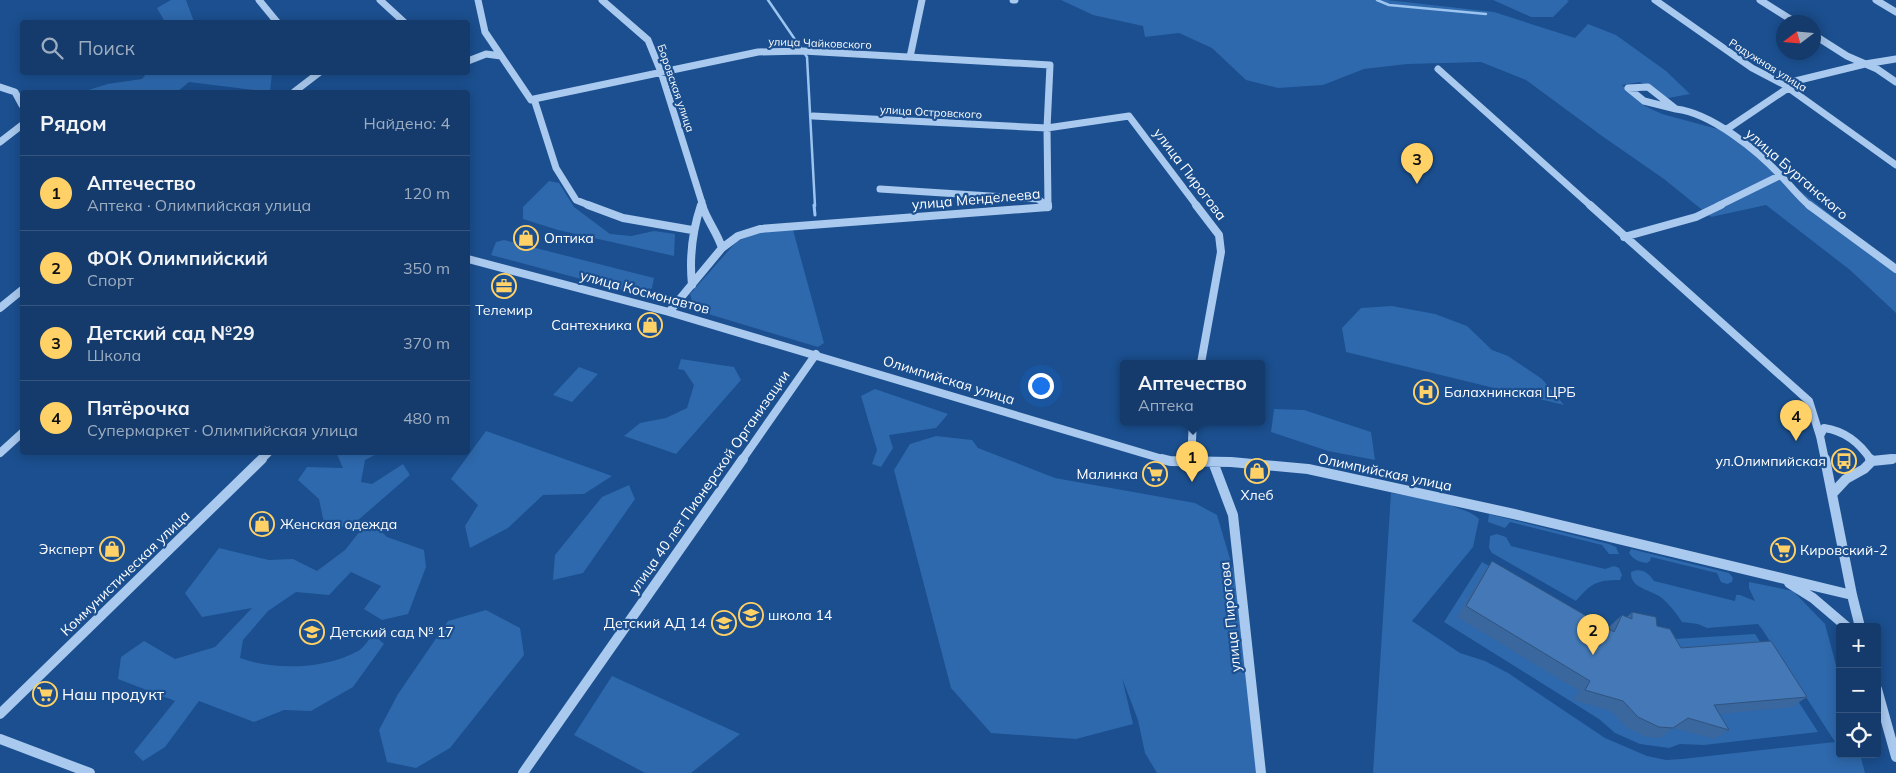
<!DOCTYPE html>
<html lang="ru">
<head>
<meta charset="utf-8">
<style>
	body { margin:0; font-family:Mulish,sans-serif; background:#1d4271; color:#f1f3f6 }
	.controls { position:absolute; right:15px; bottom:15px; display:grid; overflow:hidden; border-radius:5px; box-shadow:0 2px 12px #0003 }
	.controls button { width:45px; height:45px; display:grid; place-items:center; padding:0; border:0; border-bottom:1px solid #33557e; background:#143b6b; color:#f1f3f6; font:25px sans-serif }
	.compass { position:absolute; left:1776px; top:15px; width:45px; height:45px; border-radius:50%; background:#143b6b; box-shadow:0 2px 12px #0003; rotate:254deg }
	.you { position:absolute; left:1040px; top:385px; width:18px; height:18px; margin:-12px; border:4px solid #fff; border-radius:50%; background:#1a73e8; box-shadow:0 0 0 8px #1a73e833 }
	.badge { display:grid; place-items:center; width:32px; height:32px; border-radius:50%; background:#ffd166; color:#111; font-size:16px; font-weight:700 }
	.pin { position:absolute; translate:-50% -41px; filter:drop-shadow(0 1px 2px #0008) }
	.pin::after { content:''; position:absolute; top:26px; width:18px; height:15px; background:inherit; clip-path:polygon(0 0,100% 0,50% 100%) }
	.popup { position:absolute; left:1120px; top:360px; width:145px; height:65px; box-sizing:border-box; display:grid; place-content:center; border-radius:5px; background:#143b6b; filter:drop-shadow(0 1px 4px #0005); font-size:16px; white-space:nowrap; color:#9dadc1 }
	.popup b { font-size:19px; color:#f1f3f6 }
	.popup::after { content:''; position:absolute; left:50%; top:100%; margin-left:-10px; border:10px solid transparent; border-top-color:#143b6b }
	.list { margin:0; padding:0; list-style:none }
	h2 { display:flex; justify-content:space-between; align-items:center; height:65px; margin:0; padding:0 20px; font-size:21px }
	h2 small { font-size:16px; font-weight:400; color:#9dadc1 }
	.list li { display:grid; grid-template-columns:32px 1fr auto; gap:15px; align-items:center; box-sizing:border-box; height:75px; padding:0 20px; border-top:1px solid #33557e }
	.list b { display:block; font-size:19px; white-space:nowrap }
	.list p { margin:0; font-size:16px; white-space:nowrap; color:#9dadc1 }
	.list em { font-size:16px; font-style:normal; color:#9dadc1 }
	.icon { flex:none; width:28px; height:28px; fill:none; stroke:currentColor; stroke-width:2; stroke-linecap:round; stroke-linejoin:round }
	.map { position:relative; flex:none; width:1896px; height:773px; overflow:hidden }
	.search { position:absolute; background:#143b6b; box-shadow:0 2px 12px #0003; left:20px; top:20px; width:450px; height:55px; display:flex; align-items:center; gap:12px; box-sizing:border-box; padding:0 18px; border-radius:5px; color:#9dadc1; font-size:19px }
	.panel { position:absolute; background:#143b6b; box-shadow:0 2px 12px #0003; left:20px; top:90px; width:450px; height:365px; border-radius:5px }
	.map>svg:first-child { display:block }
	.green { fill:#2e69ad }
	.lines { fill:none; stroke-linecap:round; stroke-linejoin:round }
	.stream-far1 { stroke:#9cc4f0; stroke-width:2.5 }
	.stream { stroke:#9cc4f0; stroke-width:3 }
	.minor-far2 { stroke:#a9c9ee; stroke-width:7 }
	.minor-far1 { stroke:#a9c9ee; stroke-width:8 }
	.minor { stroke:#a9c9ee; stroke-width:10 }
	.wall { fill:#3a679d }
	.building { fill:#4478b7; stroke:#305480 }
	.labels { text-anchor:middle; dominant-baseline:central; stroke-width:4.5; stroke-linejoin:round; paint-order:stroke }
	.far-street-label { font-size:11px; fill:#fff; stroke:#1b4f8f }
	.street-label { font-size:14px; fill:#fff; stroke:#1b4f8f }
	.poi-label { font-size:14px; fill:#fff; stroke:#1b4f8f; text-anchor:start }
	.near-poi-label { font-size:16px; fill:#fff; stroke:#1b4f8f; text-anchor:start }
</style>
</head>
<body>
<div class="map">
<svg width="1896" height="773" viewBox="0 0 1896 773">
	<rect width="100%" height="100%" fill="#1b4f8f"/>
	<path class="green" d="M171,0H186L194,22H165L157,8Z
		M1061,0H1387L1494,12L1575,38L1588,24L1616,35L1666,71L1690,94L1668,98L1640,82L1622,85L1645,106L1662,114L1725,131L1896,267V313L1850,270L1766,205L1711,217L1664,179L1602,136L1526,80L1481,62L1407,64L1364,69L1323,85L1278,88L1246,80L1212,48L1179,33L1145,37L1143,26L1093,15Z
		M1493,0H1567L1569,1L1553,17H1531Z
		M147,73V72L272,73L270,92L189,82L177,92H82L108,84L142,79Z
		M549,181L559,183L574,207L610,234L631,236L654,231L675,234L674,256L558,230L523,219V207Z
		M793,230L824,343L818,347L695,310L690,294L737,241L761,232Z
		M504,240L654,278L652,288L645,296L491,255L496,242Z
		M1392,306L1435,314L1467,326L1492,350L1508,356L1542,379L1564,405L1346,352L1342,328L1361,308Z
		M681,359L734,367L741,380L676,454L624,436L640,423L666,418L687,408L694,385L684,370L678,369Z
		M579,367L598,374L572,402L553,395Z
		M875,389L948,414L936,428L889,435L893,448L881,467L872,464L877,450L861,396Z
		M1274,409L1304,410L1371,432L1375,460L1328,451L1271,432Z
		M486,431L612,476L584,494L543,495L508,528L470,548L465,526L478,505L451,479Z
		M936,436L972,440L978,448L1055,478L1195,503L1217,515L1238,586L1258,773H1157L1145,753L1138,720L1122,678L1133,724L1076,739L991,733L951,688L894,470L910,444Z
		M336,452L379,453L365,460L361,482L372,484L403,464L410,475L349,528L324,523L319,499L298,480L307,467L343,468Z
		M629,485L635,499L583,573L553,580L555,555L602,497Z
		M1391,493L1445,502C1457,510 1469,509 1479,519L1473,547L1412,621L1460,653L1485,661L1508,673L1605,738L1647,756L1666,760L1682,759L1835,742L1762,629L1758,624L1707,628L1698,624L1682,622C1676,613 1670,605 1662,598C1651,589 1630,589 1631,572C1641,567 1649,573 1654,581L1735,601L1736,595H1740L1755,601L1749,588V582L1793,591L1825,624L1840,680V754H1860L1865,773H1373Z
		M1489,514L1609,544L1616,547L1619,554H1609L1602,545L1510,522L1505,528L1488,522Z
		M369,520L387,537L424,550L426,567L408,614L382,620L364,609L381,586L351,572L329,595L296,592L268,611L243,640L240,658C274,671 326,669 358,651C364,648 369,639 373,634L384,644L353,687L311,711L284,710L254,722L199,701L165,747L143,761L134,752L175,701L118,679L121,657L144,641L175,659L215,647L252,608L202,617L185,593L219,548L269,560L293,559L317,571L345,550Z
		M1497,534L1506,537L1511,546L1605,569L1614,566L1619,568L1622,575L1620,580C1597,580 1591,583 1576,601L1492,553L1489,548L1490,536Z
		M1631,549L1729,573L1733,578L1732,582L1727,584L1721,582L1717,573L1651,557L1650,561L1647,563C1639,562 1634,560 1629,553Z
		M1482,562L1607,632L1610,626L1658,640L1755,634L1818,732L1704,745L1680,744L1669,748L1640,744L1615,733L1599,719L1444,622Z
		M486,610L520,628L524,655L450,748L416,768L387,762L379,730L398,694L448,621Z
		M612,676L740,734L691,773H645L574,735Z"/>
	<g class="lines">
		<path class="stream-far1" d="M768,0L807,57L815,206
			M1377,0L1389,5L1486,14"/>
		<path class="stream" d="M814,205L815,215"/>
		<path class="minor-far2" d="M259,0L277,22
			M380,0L404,22
			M478,0L485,32L531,100L534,99L556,168L576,200L591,206
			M602,0L648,40L661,72L703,206
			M1013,0H1015
			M1655,0L1752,68L1783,84L1896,165
			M1760,0L1795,22
			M1876,0L1896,12
			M1814,35L1847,56L1877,69L1896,82
			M910,57L922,0
			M468,61L486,54L501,56
			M1438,69L1591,206
			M1783,84L1865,64L1896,59
			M0,87L15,92L22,105
			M1648,87L1676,109L1644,101L1628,88Z
			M294,92L320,72
			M534,99L758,52L803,51L1050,65L1047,128L1048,206
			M1676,109C1711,113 1757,150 1781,176C1791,186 1799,197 1810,206
			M813,116L1047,128L1129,116L1197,206
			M1727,129L1788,88
			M0,142L22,125
			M880,189L1038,199L1047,206
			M701,206L702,202
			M1718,206L1781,175"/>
		<path class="minor-far1" d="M588,205L623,218L692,230
			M1045,205L1048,207
			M1048,205V207
			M1196,205L1219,235L1221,252L1201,363
			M1590,205L1809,401L1820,436L1825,460
			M1809,205L1896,269
			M1624,237L1696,217L1721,205
			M722,248L738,236L760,229L1048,207
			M468,259L669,312L1166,460
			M692,285C689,256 692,232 701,205
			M0,308L22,290
			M669,312L722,248C717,232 707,221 702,205
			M1820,436L1824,428C1845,431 1859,442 1871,460
			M0,453L22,433
			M261,460L269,452
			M742,460L816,354
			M1191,460L1193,421
			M1882,460L1896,458"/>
		<path class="minor" d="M1162,459L1170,461L1231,462L1308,469L1514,514L1852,595L1825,459
			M1872,461L1892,459
			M1191,462V459
			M1213,462L1233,515L1261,773
			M1832,494L1846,479L1864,469L1872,461L1870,459
			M1789,583L1813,598L1847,627
			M1852,595L1860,627
			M1877,689L1896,757
			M0,714L262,459
			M0,739L90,773
			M523,773L743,459"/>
	</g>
	<path class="wall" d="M1492,561L1609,629L1610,626L1622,615L1627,617L1632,612L1657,626L1681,648L1807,697L1792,707L1719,714L1729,730L1714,739L1674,728L1660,738L1646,737L1626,727L1611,711L1573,700L1579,691L1457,617L1484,572Z"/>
	<path class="building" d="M1492,561L1614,632L1622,615L1632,619V612L1656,617L1657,626L1670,629L1681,648L1771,641L1807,697L1714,705L1729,730L1688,718L1673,728L1659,727L1638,717L1623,701L1585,690L1590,681L1466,606Z"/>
	<defs>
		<symbol id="shop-ring" viewBox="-11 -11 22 22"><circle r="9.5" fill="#1b4f8f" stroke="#ffd166" stroke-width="1.5"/><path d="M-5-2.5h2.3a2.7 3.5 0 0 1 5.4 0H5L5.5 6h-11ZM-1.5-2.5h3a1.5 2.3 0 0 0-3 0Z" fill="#ffd166"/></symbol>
		<symbol id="office-ring" viewBox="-11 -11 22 22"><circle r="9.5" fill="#1b4f8f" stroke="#ffd166" stroke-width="1.5"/><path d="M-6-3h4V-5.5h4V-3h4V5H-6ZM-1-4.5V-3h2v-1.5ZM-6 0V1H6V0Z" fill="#ffd166"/></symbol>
		<symbol id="hospital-ring" viewBox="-11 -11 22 22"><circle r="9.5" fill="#1b4f8f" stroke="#ffd166" stroke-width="1.5"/><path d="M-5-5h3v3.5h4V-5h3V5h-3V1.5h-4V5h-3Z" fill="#ffd166"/></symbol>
		<symbol id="bus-ring" viewBox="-11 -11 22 22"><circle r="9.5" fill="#1b4f8f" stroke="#ffd166" stroke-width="1.5"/><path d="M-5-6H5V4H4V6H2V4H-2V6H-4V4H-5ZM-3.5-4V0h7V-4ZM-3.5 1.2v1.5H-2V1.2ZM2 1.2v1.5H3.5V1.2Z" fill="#ffd166"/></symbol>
		<symbol id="supermarket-ring" viewBox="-11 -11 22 22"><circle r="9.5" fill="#1b4f8f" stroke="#ffd166" stroke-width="1.5"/><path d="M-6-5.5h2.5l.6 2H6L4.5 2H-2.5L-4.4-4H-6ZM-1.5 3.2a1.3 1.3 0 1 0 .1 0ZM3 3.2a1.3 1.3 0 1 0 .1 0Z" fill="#ffd166"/></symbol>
		<symbol id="school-ring" viewBox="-11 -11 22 22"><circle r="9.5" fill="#1b4f8f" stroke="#ffd166" stroke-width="1.5"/><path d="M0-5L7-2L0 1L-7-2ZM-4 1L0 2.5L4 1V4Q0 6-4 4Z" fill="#ffd166"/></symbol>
	</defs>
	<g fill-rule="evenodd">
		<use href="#shop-ring" x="512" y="224" width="28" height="28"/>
		<use href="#office-ring" x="490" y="272" width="28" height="28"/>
		<use href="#shop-ring" x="636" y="311" width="28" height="28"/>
		<use href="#hospital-ring" x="1412" y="378" width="28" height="28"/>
		<use href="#bus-ring" x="1830" y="447" width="28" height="28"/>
		<use href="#shop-ring" x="1243" y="457" width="28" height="28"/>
		<use href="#supermarket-ring" x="1141" y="460" width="28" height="28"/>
		<use href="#shop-ring" x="248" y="510" width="28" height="28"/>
		<use href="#shop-ring" x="98" y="535" width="28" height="28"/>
		<use href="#supermarket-ring" x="1769" y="536" width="28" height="28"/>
		<use href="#school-ring" x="737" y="601" width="28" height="28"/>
		<use href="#school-ring" x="710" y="609" width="28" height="28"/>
		<use href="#school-ring" x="298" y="618" width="28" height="28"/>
		<use href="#supermarket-ring" x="31" y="680" width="28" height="28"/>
	</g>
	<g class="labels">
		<g class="far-street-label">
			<text transform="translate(820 43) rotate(2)">улица Чайковского</text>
			<text transform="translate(1768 65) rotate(32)">Радужная улица</text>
			<text transform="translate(676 88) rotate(71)">Боровская улица</text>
			<text transform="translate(931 112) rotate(3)">улица Островского</text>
		</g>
		<g class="street-label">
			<text transform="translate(1190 174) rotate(53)">улица Пирогова</text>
			<text transform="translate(1797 174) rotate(41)">улица Бурганского</text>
			<text transform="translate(976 199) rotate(-5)">улица Менделеева</text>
			<text transform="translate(645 292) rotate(15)">улица Космонавтов</text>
			<text transform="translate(949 380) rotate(17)">Олимпийская улица</text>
			<text transform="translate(1385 472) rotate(12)">Олимпийская улица</text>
			<text transform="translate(709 482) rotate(-55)">улица 40 лет Пионерской Организации</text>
			<text transform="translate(125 573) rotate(-44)">Коммунистическая улица</text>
			<text transform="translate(1230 617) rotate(-96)">улица Пирогова</text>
		</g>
		<g class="poi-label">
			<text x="544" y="238">Оптика</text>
			<text x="504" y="310" text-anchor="middle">Телемир</text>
			<text x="632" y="325" text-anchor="end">Сантехника</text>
			<text x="1444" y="392">Балахнинская ЦРБ</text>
			<text x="1826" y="461" text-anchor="end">ул.Олимпийская</text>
			<text x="1138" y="474" text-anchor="end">Малинка</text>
			<text x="1257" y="495" text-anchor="middle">Хлеб</text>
			<text x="280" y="524">Женская одежда</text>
			<text x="94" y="549" text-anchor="end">Эксперт</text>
			<text x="1800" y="550">Кировский-2</text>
			<text x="768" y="615">школа 14</text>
			<text x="706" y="623" text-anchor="end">Детский АД 14</text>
			<text x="330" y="632">Детский сад № 17</text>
		</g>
		<g class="near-poi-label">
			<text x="62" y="694">Наш продукт</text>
		</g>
	</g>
</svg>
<div class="controls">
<button>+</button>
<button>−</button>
<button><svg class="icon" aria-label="locate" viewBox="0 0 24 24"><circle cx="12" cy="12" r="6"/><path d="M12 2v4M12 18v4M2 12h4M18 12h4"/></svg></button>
</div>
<svg class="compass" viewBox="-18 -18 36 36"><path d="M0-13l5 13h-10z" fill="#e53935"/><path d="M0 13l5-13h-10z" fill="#9dadc1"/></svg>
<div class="you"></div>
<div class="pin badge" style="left:1192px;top:482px">1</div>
<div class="popup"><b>Аптечество</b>Аптека</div>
<div class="pin badge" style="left:1593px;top:655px">2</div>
<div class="pin badge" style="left:1417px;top:184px">3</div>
<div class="pin badge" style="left:1796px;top:441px">4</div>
<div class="search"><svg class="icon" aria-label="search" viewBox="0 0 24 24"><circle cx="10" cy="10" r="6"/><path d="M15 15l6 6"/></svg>Поиск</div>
<section class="panel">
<h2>Рядом<small>Найдено: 4</small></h2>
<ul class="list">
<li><span class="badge">1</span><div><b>Аптечество</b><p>Аптека · Олимпийская улица</p></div><em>120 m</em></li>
<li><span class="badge">2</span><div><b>ФОК Олимпийский</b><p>Спорт</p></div><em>350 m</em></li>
<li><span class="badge">3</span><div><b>Детский сад №29</b><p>Школа</p></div><em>370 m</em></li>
<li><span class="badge">4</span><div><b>Пятёрочка</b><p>Супермаркет · Олимпийская улица</p></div><em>480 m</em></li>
</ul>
</section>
</div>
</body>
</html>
